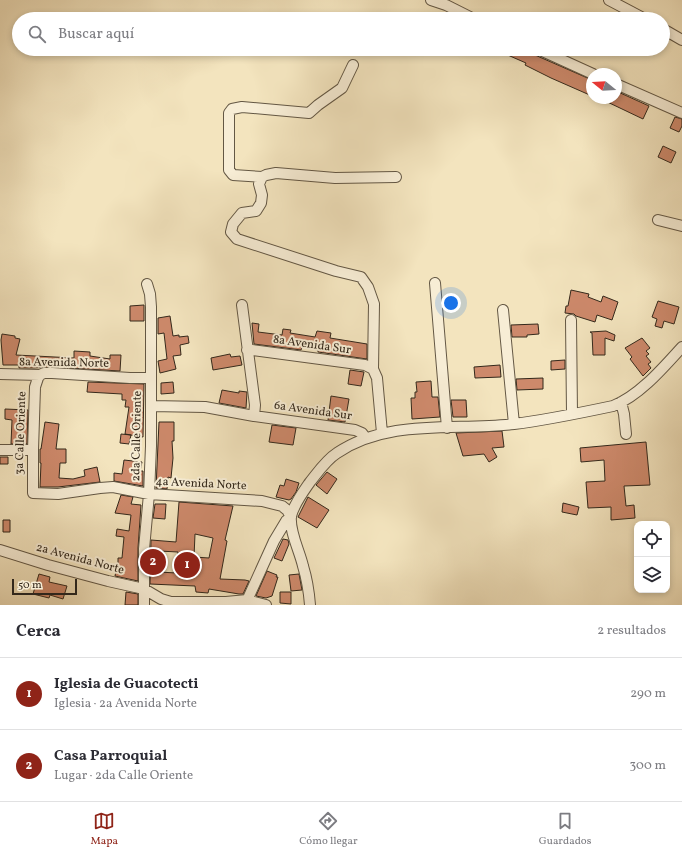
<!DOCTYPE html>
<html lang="es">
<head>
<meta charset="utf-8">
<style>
	body { margin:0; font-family:Vollkorn,serif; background:#f7f7f7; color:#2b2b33 }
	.controls { position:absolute; right:12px; bottom:12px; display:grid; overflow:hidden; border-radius:8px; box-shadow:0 2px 6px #0003 }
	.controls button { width:36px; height:36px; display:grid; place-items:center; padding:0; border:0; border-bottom:1px solid #e1e1e2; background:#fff; color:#2b2b33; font:20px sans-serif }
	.compass { position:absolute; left:586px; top:68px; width:36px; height:36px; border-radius:50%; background:#fff; box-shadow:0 2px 6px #0003; rotate:288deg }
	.scale { position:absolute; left:12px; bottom:10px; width:65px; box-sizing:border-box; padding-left:4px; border:2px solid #33281b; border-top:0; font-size:11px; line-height:14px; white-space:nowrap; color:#33281b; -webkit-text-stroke:3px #f7edd5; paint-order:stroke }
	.you { position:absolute; left:451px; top:303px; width:14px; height:14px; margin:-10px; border:3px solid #fff; border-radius:50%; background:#1a73e8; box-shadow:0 0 0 6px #1a73e833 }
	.badge { display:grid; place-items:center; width:26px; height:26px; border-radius:50%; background:#8f2418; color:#fff; font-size:13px; font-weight:700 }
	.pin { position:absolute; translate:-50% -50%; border:2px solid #fff; box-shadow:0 1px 4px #0006 }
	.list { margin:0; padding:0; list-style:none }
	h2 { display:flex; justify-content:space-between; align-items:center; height:52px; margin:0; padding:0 16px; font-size:17px }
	h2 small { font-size:13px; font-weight:400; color:#7c7c81 }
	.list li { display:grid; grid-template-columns:26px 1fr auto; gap:12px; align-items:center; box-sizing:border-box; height:72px; padding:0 16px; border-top:1px solid #e1e1e2 }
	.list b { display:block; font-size:15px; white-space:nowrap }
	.list p { margin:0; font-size:13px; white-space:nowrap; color:#7c7c81 }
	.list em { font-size:13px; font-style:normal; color:#7c7c81 }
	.icon { flex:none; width:22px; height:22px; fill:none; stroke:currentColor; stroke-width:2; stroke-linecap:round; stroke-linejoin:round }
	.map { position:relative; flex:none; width:682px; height:605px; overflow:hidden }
	.search { position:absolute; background:#fff; box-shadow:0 2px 6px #0003; left:12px; right:12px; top:12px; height:44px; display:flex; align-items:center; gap:10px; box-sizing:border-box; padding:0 14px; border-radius:22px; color:#7c7c81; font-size:15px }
	.sheet { height:196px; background:#fff }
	nav { display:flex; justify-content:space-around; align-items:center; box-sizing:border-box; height:56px; border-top:1px solid #e1e1e2; background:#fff; font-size:11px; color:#7c7c81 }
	nav a { display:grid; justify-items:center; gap:2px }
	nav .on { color:#8f2418 }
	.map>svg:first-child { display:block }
	.building { fill:#cd896b; stroke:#33281b; fill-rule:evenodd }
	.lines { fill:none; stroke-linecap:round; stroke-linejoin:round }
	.minor-casing { stroke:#635744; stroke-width:12 }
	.minor { stroke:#f7edd5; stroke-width:10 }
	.labels { text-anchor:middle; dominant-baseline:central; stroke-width:4; stroke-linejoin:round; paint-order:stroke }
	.street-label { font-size:12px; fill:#33281b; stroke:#f7edd5 }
</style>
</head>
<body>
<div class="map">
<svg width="682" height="605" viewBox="0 0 682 605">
	<rect width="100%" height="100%" fill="#f3e4be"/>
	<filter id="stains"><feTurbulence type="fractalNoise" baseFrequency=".005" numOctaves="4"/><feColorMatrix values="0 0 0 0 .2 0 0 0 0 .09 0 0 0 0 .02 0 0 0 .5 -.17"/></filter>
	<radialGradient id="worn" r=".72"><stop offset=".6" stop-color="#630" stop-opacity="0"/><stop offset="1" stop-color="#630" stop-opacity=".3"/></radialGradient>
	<path class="building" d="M494,49H524L532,52L535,55L592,80V96L551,78L525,65L526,63Z
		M616,91L649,106L643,119L599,98H616Z
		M675,117L682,119V126L679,132L670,128Z
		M663,146L676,152L671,163L658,157Z
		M571,290L589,294L588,297L601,302L603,296L618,302L612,320L597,315L595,322L576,316L574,314L565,313L566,306H568Z
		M658,301L679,307L674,324L664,321L662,328L655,326L657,319L652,317Z
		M144,305V321H130V306Z
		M170,316L173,336L179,335V337L188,336L189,343L180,345L181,355L173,356L176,369L160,373L158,361L167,359L164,333L158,334V318Z
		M252,323L259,324L258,332L282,335L283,329L291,330L290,333L315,337L317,331L331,333L330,338L367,344V359L318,352V350L302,347L301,350L254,344Z
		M538,324L539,334L527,335V337H512L511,325Z
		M606,331L615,335L614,341L605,338V355H593L592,333L590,332Z
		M2,334L15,336V338L20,339L16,355L74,358V351L90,352V356L110,359V355H121L120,371L52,367L34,368H19V365H3L1,340Z
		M642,338L650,348L646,351L649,354L646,356L651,362L648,364L651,368L643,376L630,359L632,357L625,348Z
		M230,354L231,357L240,356L242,365L213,370L211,358Z
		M565,360V369L551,370V361Z
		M500,365L501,377L475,378L474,367Z
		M350,370L364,372L361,386L348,384Z
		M543,378V389L517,390L516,379Z
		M431,381L432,397H438L440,417L412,419L411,398H415V392H417L416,382Z
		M88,382L144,384L143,437L125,434L129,407H125L126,400H122V394L87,392Z
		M173,382L174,393L161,394V383Z
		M222,390L239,393V391L247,392L246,408L219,403Z
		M331,396L349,399L345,422L328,420Z
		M451,400H466L467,417H453Z
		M5,409L28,410L27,444H11L12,420L5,419Z
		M45,422L59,424L56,449H66V463H60L59,478L73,479L85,476L84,470L97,467L100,482L58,487H40L41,463H40V449H41Z
		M159,422H174V441H172L173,458L171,478L168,477L167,489L156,488Z
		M272,425L296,428L293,445L269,442Z
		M502,431L504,447L492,448L497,457L489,462L484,454L463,456L456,433Z
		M121,434L131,435L129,444L120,443Z
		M646,442L650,485L624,486L626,506L634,505L635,518L611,520V507L588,508L586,482L605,481L604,460L581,462L580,448Z
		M0,457H8V464H0Z
		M124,460L142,462L140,471H143V486L114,481V473L122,474Z
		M327,472L337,479L327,494L316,485Z
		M286,479L299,483L296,492L291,499L289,500L276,497L280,485L284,486Z
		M121,495L133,497L131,504L141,505L138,548V581L115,576L116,571H118V558H122L124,537L116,536L117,529L129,531L131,515L115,513Z
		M308,497L329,510L317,528L298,517Z
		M179,502L233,506L225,540L227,541L220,579L245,580L249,581L243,594H239L209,589L208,593L196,592L195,586L150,584L151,540L176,542ZM195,534L213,538L209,558L194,557ZM159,551L178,552L177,573L158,572Z
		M563,503L579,507L577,515L562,512Z
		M155,504H166L165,519L153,518Z
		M3,520H10V532H3Z
		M283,539L288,540L289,544L282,561L274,558Z
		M267,571L277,575L276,577H278L272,596L266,598L256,596Z
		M39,574L50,577L49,582L67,586L63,599L50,595L49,598L33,594Z
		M299,574L302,590L291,591L289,575Z
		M126,592L138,594V605H125Z
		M280,592H291V604L280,603Z"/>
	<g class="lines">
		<defs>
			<path id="minor" d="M431,0L446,5L474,19
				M609,0L645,19
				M663,29L682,40
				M538,49L593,74
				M616,84L682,113
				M262,177L233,175L229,170V113L232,109L242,107L309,113L318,105L342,88L353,65
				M658,220L682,226
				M435,283L447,428
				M242,305L255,405L254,416
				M503,310L514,424
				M571,320L572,414
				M247,350H252L365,365L373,369
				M373,369L374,304L368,287L361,277L336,271L237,239L231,232L233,224L242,213L256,211L261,203L262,195L259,184L262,177L266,175L276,173L335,178L396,177
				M373,369L377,378L382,433
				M0,374L40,375L44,373H52L130,378H151
				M40,375L38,378L35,387L33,450V493L58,494L100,488L113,487L149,494L262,501L282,506L287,510L291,517L286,521L274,541L245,605
				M621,402L624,414L626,434
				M151,406L205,407L254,416L355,430L362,433L366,438
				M0,450H33
				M0,550L48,565L108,581L144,589L161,599L171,602H226L247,600L266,605
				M144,605V549L149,494L151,446V307L150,294L147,284
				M310,605C309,592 307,579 303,566C300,552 289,531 291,516C294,504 303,492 310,482C318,472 326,460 337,453C389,418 455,431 514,424C547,420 580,413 613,406C639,396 663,368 682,347"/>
		</defs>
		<use href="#minor" class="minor-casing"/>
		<use href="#minor" class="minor"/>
	</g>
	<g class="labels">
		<g class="street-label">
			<text transform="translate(312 345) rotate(8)">8a Avenida Sur</text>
			<text transform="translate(64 363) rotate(1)">8a Avenida Norte</text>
			<text transform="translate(313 411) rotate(8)">6a Avenida Sur</text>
			<text transform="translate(21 433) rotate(-88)">3a Calle Oriente</text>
			<text transform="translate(137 436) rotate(-89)">2da Calle Oriente</text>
			<text transform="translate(201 484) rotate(3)">4a Avenida Norte</text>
			<text transform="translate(80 559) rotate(15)">2a Avenida Norte</text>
		</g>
	</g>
	<rect width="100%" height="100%" filter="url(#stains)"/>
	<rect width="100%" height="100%" fill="url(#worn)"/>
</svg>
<div class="controls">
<button><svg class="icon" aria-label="locate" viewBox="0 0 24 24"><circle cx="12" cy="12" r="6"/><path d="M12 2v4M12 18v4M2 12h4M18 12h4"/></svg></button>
<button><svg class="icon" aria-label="layers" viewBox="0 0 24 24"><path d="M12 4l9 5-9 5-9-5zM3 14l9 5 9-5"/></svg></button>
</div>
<svg class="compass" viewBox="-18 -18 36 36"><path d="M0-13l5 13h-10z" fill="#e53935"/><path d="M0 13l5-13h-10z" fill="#7c7c81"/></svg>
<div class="scale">50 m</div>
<div class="you"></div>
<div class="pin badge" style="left:187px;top:565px">1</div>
<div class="pin badge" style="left:153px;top:562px">2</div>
<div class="search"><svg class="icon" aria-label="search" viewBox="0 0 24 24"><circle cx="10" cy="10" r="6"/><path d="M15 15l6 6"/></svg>Buscar aquí</div>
</div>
<section class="sheet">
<h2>Cerca<small>2 resultados</small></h2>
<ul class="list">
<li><span class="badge">1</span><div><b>Iglesia de Guacotecti</b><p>Iglesia · 2a Avenida Norte</p></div><em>290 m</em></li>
<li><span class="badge">2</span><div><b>Casa Parroquial</b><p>Lugar · 2da Calle Oriente</p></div><em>300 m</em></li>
</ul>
</section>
<nav>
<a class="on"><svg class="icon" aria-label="map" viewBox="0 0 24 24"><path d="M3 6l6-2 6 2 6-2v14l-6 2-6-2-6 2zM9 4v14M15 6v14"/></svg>Mapa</a>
<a><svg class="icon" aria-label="directions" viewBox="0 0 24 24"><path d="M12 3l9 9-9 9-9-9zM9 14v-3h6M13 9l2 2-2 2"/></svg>Cómo llegar</a>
<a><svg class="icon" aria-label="saved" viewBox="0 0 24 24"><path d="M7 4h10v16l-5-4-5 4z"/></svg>Guardados</a>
</nav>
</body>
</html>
